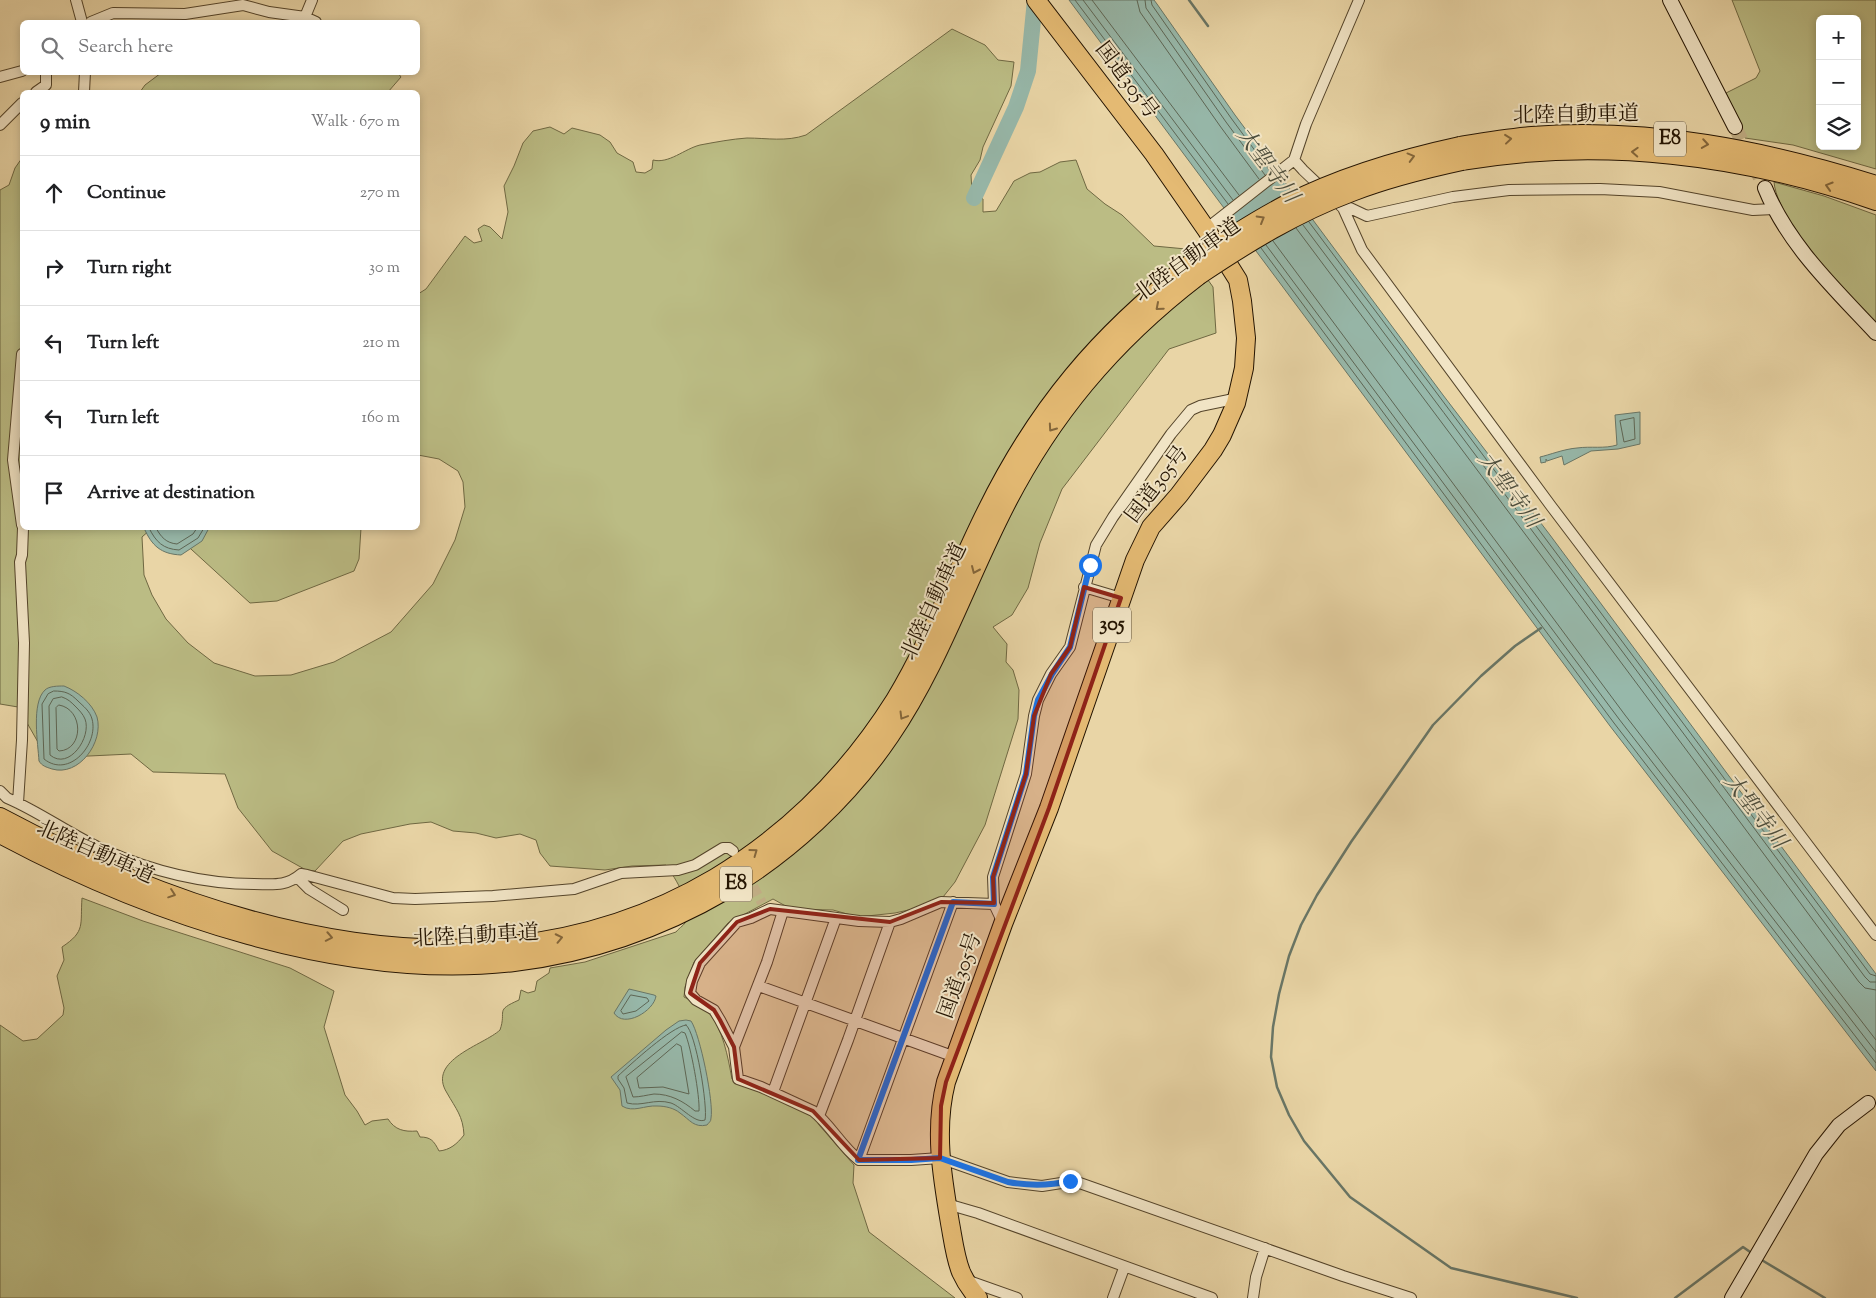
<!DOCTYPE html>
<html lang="en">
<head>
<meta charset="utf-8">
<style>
	body { margin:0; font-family:"Sorts Mill Goudy","Noto Serif JP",serif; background:#f6f6f6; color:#202124 }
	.controls { position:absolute; right:15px; top:15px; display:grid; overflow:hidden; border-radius:8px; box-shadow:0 2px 8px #0003 }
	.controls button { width:45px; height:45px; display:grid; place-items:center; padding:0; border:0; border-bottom:1px solid #e0e0e0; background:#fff; color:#202124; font:25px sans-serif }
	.stop { position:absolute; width:15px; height:15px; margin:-11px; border:4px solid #1a73e8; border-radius:50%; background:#fff }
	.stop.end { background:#1a73e8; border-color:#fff; box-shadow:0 1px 5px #0008 }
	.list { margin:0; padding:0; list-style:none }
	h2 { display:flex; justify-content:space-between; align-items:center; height:65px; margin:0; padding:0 20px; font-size:21px }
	h2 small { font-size:16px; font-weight:400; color:#757577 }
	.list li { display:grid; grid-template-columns:32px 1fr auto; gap:15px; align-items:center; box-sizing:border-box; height:75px; padding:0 20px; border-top:1px solid #e0e0e0 }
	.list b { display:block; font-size:19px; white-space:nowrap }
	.list em { font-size:16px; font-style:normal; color:#757577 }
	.icon { flex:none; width:28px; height:28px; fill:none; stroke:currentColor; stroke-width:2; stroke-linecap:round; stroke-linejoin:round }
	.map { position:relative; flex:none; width:1876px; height:1298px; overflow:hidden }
	.search { position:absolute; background:#fff; box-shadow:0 2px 8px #0003; left:20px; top:20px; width:400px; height:55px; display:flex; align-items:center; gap:12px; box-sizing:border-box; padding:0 18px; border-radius:8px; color:#757577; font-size:19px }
	.panel { position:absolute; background:#fff; box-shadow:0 2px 8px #0003; left:20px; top:90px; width:400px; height:440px; border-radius:8px }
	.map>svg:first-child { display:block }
	.green { fill:#bbbc84; stroke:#6f6842; fill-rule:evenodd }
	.water { fill:#97b8aa; stroke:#697666 }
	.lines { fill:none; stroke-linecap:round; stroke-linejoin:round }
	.shore { stroke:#5d6655; stroke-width:1 }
	.stream { stroke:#697666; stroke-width:2.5 }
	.river { stroke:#97b8aa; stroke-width:16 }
	.street-tunnel { stroke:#c1ae85; stroke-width:10; stroke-dasharray:10 5; stroke-linecap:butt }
	.secondary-tunnel { stroke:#c1ae85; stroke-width:14; stroke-dasharray:14 7; stroke-linecap:butt }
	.street-casing { stroke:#54442a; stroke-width:12 }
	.secondary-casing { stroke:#231300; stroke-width:16 }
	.highway-casing { stroke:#231300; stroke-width:20 }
	.street { stroke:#f1e4c5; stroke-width:10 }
	.secondary { stroke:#f1e4c5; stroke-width:14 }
	.highway { stroke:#e4ba73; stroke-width:18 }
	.highway-bridge-casing { stroke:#231300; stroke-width:20; stroke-linecap:butt }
	.highway-bridge { stroke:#e4ba73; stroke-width:18 }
	.oneway { stroke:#84663a }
	.route { stroke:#1a73e8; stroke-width:6 }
	.marked { fill:#8f2418; fill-opacity:0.2; stroke:#8f2418; stroke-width:4; stroke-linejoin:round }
	.labels { text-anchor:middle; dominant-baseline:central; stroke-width:4; stroke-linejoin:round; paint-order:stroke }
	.shield { fill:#f1e4c5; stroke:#61523b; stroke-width:1 }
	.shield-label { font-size:20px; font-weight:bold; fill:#231300 }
	.street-label { font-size:21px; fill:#231300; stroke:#f1e4c5 }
	.water-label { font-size:22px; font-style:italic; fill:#4c4d3c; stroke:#f1e4c5 }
</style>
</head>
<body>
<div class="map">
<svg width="1876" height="1298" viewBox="0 0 1876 1298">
	<rect width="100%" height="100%" fill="#e9d5a6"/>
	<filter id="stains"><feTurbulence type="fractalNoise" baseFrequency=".004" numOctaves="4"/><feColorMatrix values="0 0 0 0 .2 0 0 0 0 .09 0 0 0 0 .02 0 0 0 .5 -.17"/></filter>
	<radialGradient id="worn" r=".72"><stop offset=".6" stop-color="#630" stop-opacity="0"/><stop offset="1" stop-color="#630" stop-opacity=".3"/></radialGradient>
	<path class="green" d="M1732,0H1876V169L1793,145L1745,138L1726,93L1756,78L1760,71ZM1820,19H1857V146H1820Z
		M952,29L985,45L998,60L1014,62L1011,86L983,147L980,160L971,175L972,192L983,199V212L996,211L1014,181L1030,173L1040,172L1060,162L1076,160L1087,189L1105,204L1122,215L1154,246L1186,249L1213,287L1216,333L1169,349L1062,489L1040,543L1028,588L1012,615L993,627L1007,644L1006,662L1013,670L1019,690L1018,719L985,825L955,882L943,897L913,909L895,913L858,917L833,910L791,909L773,899L728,923L694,962L685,987L684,997C692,1001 702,1005 708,1012C723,1028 728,1058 732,1079C738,1085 746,1086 753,1089C770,1095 812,1110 819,1125L854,1165L853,1183L869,1232L955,1298H0V1025L23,1041L37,1039L63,1015L64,1008L57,976L64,960L62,947C86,931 80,925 82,898L143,921L290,968L334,991L324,1027L345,1095L357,1111L365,1125L372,1121L388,1119C395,1130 404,1132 417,1131L420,1137C431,1137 434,1141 439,1151C450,1150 457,1144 464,1135C463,1116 456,1109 447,1093C426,1060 484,1045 500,1030C507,1010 494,1011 519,1000L521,990L528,993L535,991L537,981L549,973L550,968L585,962L676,932C678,929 683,926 685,923C693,906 676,879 666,865L632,866L605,870L550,866L540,853L536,840L520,834L496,838L476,833L453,831L431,822L410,824L361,834L343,841L315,871L306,870L272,851L238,808L225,774L153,772L131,754L47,758L18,707L0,704V190L9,185L15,168L22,158V528H361L359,559L354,571L277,601L250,603L180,539L151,529L142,537L144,575L152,595L166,619L188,643L214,663L255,676L291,675L334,662L391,632L433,584L455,540L465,507L463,482L458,471L439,459L418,455V294L426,289L465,236L474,243L482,241L478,229L484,225L490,227L502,239L508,212L504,186L514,166L523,143L533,131L550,127L564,134L572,128L600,135L610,142L617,153L633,162L636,172L645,173L652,169L653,160C669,164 684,149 700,145C716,142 732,139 747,138C767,138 786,142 806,135Z
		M398,73L401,77L388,92H140L145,85L161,73Z
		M1774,182L1824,196L1876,215V323C1860,304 1841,289 1825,271C1808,252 1776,207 1774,182Z"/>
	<path class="water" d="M1069,0H1154L1157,4L1235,115L1443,395L1550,535L1876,974V1071L1610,726Z
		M1640,412V444L1618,449L1591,451L1564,465L1562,456L1547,461L1546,459V462L1541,463L1540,457C1549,455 1564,449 1577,448C1591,446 1604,449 1617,445L1615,415Z
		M144,528H209L202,541L181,555C161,554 152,546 144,528Z
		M64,686C77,691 92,703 97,717C104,742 79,777 52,769C46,767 42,766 39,761C38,744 31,703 45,690C49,686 58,686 64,686Z
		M629,989L654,995L656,996C654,1011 624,1029 614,1013Z
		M686,1020L691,1021C700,1034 714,1103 711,1118C711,1122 709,1122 707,1125C694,1128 690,1120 680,1113C674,1108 665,1106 657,1106C645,1105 633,1113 622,1106L620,1090L611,1077L666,1030L679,1021Z"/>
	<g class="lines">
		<path class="shore" d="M1075,0L1228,204
			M1083,0L1233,200
			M1092,0L1239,195
			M1137,0L1140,12L1220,126L1259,179
			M1145,0L1146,8L1226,122L1265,175
			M1151,0L1152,5L1231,118L1270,171
			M1309,222C1496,472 1683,723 1870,974L1876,976
			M1303,225C1491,475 1678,726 1865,977L1870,982H1876
			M1296,228C1484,479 1672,730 1859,982L1865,988L1876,990
			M1273,241L1625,715L1876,1040
			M1266,245L1619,719L1876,1052
			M1261,248L1614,723L1876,1063
			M1634,418L1635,439L1624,442L1620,421Z
			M149,528C156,542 163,549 179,550L198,538L204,528
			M156,528C161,537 166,543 177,544L193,534L197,528
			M54,691C65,691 70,693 78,701C83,706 90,711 92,719C99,744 69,779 44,759L42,704L48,694Z
			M62,697C68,699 71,702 75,706C79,710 83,714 85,719C92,737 69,771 50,755L49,706L53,699Z
			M59,705C84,709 84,750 59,751L57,749L56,708Z
			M631,995L647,998L649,1001L636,1011L623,1014L621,1011Z
			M686,1025C696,1032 708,1107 705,1120C695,1124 682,1107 671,1103C654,1098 642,1107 627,1103L624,1088L618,1079V1076C631,1064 671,1027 686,1025Z
			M682,1032L685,1033C691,1047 700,1096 699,1111H695C683,1101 670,1094 654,1094C647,1095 640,1097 633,1097L626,1077Z
			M677,1044L681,1046L689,1094L663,1087L639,1088L637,1078Z"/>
		<path class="stream" d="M1189,0L1208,26
			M1541,628L1515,646L1481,676L1433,725L1351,842L1317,895L1301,925L1289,956L1279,994L1273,1027L1271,1057L1277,1087L1289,1115L1304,1141L1350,1197L1451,1268L1577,1298
			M1760,1259L1825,1298
			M1675,1298L1743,1247L1753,1254"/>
		<path class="river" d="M974,198L1016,107L1028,71L1035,0"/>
		<path class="street-tunnel" d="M746,873L762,903"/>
		<path class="secondary-tunnel" d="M1735,127L1765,188"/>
		<defs>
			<path id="street" d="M76,0L82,22
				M305,17L312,0
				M91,22L113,13L185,14L243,5L269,12L305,17L316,22
				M0,77L22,71
				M36,92L46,85V72
				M84,92L85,72
				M0,125L22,103
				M1294,160L1303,170L1343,208L1362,250L1551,506L1876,935
				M1343,208H1350L1367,216L1453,197L1509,190L1600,189L1659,192L1753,210L1774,209
				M1206,229L1294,160L1306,124L1359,0
				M22,354L13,460L22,525
				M1084,587L1121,598
				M0,791L7,798C40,812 69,834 102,849C149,870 202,884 254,884C272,884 286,887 301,874L307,875L393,898L415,899L493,896L574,889L621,873L678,870L695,865L723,848H729L733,851
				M18,803L22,740L24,643L20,562L22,555L23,528
				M297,877L309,889L343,910
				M994,904L941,902L901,919L890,922L859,921L770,909L751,918L737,922L700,963L692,981L690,993L696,1000L714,1010L720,1020L734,1047L738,1079L761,1087L813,1111C830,1124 841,1146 859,1160H911L940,1158L1008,1182L1042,1186L1074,1181L1343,1276L1411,1298
				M1003,923L994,904L993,877L1026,774L1034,716L1038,700L1051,674L1070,647L1096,545L1113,517L1171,434L1191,410L1200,406L1229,400L1238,397
				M759,986L955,1057
				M734,1047L767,962L783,911
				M773,1092L836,918
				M819,1116L848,1040L890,922
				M859,1160L953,902
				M947,1204L978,1213L1212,1298
				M966,1280L1017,1298
				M1113,1298L1124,1268
				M1253,1298L1256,1277L1265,1248"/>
			<path id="secondary" d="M1670,0L1735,127
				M1765,188C1788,245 1835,289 1876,333
				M1732,1298L1816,1154L1839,1125L1868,1103"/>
			<path id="highway" d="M1460,146C1484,142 1507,138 1532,136C1649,127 1765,150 1876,185
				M1462,161C1601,137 1744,155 1876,201
				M0,817C217,933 487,1013 715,878C788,834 849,773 895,700C931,641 955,574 986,512C1037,408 1099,335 1190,264
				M0,834C147,913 345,982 514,962C589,953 661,928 726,890C790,852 848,798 890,736C937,667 964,588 1001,514C1049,417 1112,342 1198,276
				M978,1298C971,1290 965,1281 961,1272C955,1257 953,1239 950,1223C942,1176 934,1129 946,1082L1003,924L1049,808L1135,560L1151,527L1179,495L1213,450L1222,435L1236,403L1244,368L1246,338L1242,301L1238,280L1206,229L1154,154L1036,0"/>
		</defs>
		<use href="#street" class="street-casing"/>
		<use href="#secondary" class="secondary-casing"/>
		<use href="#highway" class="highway-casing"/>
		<use href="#street" class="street"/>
		<use href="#secondary" class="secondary"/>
		<use href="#highway" class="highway"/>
		<defs>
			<path id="highway-bridge" d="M1190,264C1222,242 1254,221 1287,204C1342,176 1400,159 1460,146
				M1198,276C1247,243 1296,213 1352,192C1388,178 1425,169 1462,161"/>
		</defs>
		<use href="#highway-bridge" class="highway-bridge-casing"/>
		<use href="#highway-bridge" class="highway-bridge"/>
	</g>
	<defs><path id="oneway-chevron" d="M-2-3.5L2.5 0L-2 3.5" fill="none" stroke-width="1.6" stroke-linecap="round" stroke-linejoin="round" transform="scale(1.25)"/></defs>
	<g class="oneway">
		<use href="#oneway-chevron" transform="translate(1508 139) rotate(-6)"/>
		<use href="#oneway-chevron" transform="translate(1705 144) rotate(9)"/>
		<use href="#oneway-chevron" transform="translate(1635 152) rotate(-177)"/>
		<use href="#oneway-chevron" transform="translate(1411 157) rotate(-15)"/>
		<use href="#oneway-chevron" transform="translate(1829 186) rotate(-163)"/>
		<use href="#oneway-chevron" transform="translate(1261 219) rotate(-30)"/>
		<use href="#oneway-chevron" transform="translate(1159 307) rotate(139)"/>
		<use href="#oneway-chevron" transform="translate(1052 428) rotate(125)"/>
		<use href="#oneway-chevron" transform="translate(975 570) rotate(114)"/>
		<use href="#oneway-chevron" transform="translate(903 716) rotate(121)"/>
		<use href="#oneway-chevron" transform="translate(754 852) rotate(-36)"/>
		<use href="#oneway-chevron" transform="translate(172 894) rotate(19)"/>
		<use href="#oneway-chevron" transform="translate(329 937) rotate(11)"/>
		<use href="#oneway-chevron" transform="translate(559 938) rotate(-12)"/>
	</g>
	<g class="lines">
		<path class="route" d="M1070,1181C1048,1186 1030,1186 1008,1182L940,1158L911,1160H858L953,902L994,904L993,877L1026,774L1034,716L1038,700L1052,674L1070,647L1090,565"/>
	</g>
	<path class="marked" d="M1084,587L1121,598L1049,808L946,1082L941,1106L940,1158L859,1160L813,1111L738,1079L734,1047L720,1020L714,1010L690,993L700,963L737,922L770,909L890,922L941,902L994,903L993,877L1026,774L1034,716L1051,674L1070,647Z"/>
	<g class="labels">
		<g class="shield">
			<rect x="1654" y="121.5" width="32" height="35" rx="4"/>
			<rect x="1093" y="607.5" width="38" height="35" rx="4"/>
			<rect x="720" y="866.5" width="32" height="35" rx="4"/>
		</g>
		<g class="shield-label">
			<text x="1670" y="139">E8</text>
			<text x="1112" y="625">305</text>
			<text x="736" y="884">E8</text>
		</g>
		<g class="street-label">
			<text transform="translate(1126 81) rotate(53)">国道305号</text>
			<text transform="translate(1576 116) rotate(-1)">北陸自動車道</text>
			<text transform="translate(1188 261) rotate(-36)">北陸自動車道</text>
			<text transform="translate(1158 485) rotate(-53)">国道305号</text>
			<text transform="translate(935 602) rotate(-65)">北陸自動車道</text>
			<text transform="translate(95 853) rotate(24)">北陸自動車道</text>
			<text transform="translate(476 937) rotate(-3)">北陸自動車道</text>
			<text transform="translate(961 976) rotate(-70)">国道305号</text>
		</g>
		<g class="water-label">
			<text transform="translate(1266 166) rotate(53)">大聖寺川</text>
			<text transform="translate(1508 491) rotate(53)">大聖寺川</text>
			<text transform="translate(1754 812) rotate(52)">大聖寺川</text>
		</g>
	</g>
	<rect width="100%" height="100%" filter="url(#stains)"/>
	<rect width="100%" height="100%" fill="url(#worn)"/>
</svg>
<div class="controls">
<button>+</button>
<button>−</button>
<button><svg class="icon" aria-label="layers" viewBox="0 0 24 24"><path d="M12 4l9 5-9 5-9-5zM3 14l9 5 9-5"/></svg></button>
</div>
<div class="stop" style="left:1090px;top:565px"></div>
<div class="stop end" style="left:1070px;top:1181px"></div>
<div class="search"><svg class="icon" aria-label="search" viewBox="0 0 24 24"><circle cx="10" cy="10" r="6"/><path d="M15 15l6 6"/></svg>Search here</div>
<section class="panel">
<h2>9 min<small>Walk · 670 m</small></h2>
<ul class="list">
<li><svg class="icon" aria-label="ahead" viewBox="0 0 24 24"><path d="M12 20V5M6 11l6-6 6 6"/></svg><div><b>Continue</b></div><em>270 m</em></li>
<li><svg class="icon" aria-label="right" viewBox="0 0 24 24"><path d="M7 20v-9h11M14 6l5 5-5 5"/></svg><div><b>Turn right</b></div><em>30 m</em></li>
<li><svg class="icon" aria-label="left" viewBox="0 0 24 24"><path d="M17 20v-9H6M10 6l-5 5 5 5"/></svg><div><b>Turn left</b></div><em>210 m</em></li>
<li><svg class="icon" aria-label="left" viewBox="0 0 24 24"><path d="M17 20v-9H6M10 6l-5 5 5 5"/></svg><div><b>Turn left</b></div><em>160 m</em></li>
<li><svg class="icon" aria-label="arrive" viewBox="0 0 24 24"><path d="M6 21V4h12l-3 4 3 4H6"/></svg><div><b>Arrive at destination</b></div></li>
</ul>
</section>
</div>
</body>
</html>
